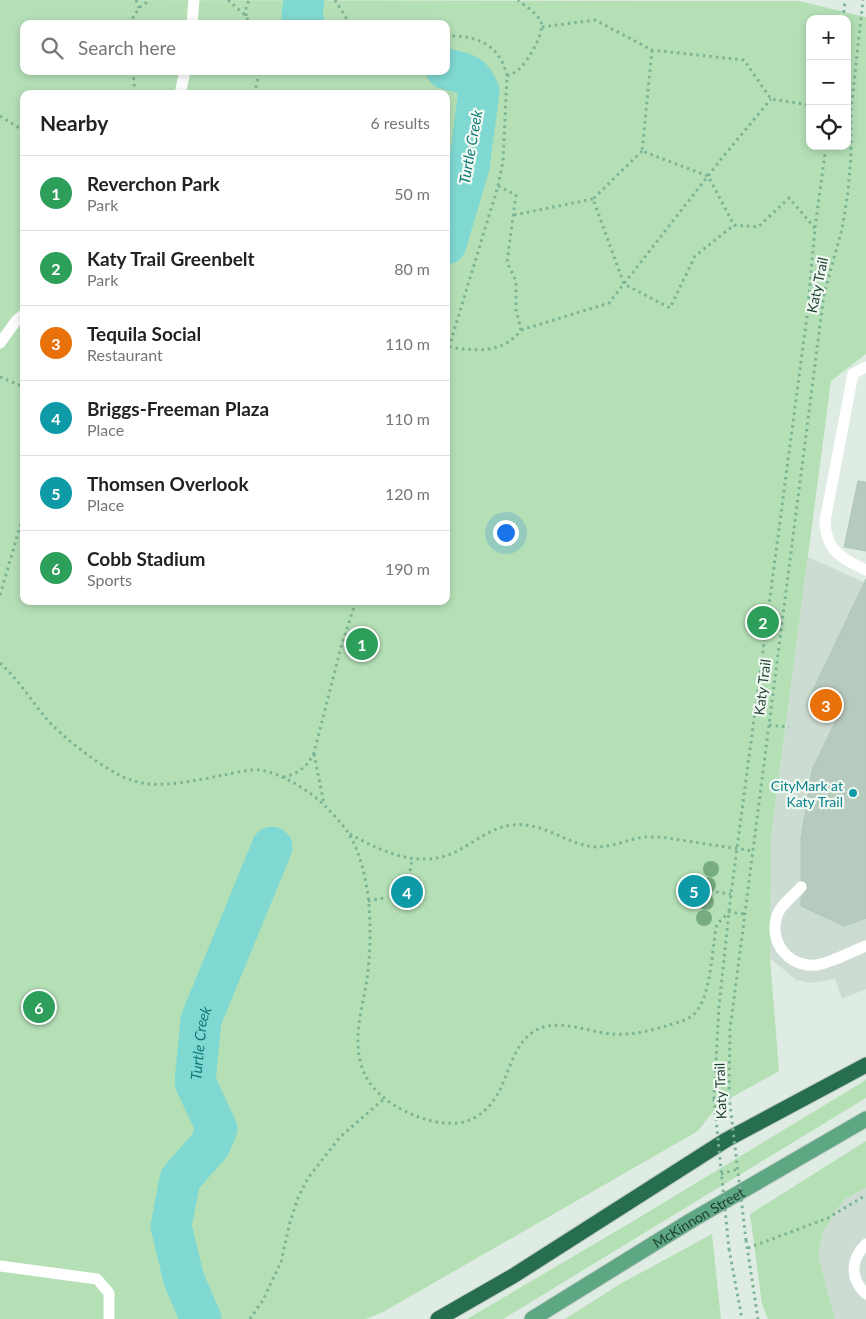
<!DOCTYPE html>
<html lang="en">
<head>
<meta charset="utf-8">
<style>
	body { margin:0; font-family:Lato,sans-serif; background:#f6f6f6; color:#222 }
	.controls { position:absolute; right:15px; top:15px; display:grid; overflow:hidden; border-radius:10px; box-shadow:0 2px 8px #0003 }
	.controls button { width:45px; height:45px; display:grid; place-items:center; padding:0; border:0; border-bottom:1px solid #e0e0e0; background:#fff; color:#222; font:25px sans-serif }
	.you { position:absolute; left:505px; top:532px; width:18px; height:18px; margin:-12px; border:4px solid #fff; border-radius:50%; background:#1a73e8; box-shadow:0 0 0 8px #1a73e833 }
	.badge { display:grid; place-items:center; width:32px; height:32px; border-radius:50%; background:#ff4c4a; color:#fff; font-size:16px; font-weight:700 }
	.pin { position:absolute; translate:-50% -50%; border:2px solid #fff; box-shadow:0 1px 5px #0006 }
	.list { margin:0; padding:0; list-style:none }
	h2 { display:flex; justify-content:space-between; align-items:center; height:65px; margin:0; padding:0 20px; font-size:21px }
	h2 small { font-size:16px; font-weight:400; color:#767676 }
	.list li { display:grid; grid-template-columns:32px 1fr auto; gap:15px; align-items:center; box-sizing:border-box; height:75px; padding:0 20px; border-top:1px solid #e0e0e0 }
	.list b { display:block; font-size:19px; white-space:nowrap }
	.list p { margin:0; font-size:16px; white-space:nowrap; color:#767676 }
	.list em { font-size:16px; font-style:normal; color:#767676 }
	.icon { flex:none; width:28px; height:28px; fill:none; stroke:currentColor; stroke-width:2; stroke-linecap:round; stroke-linejoin:round }
	.map { position:relative; flex:none; width:866px; height:1319px; overflow:hidden }
	.search { position:absolute; background:#fff; box-shadow:0 2px 8px #0003; left:20px; top:20px; width:430px; height:55px; display:flex; align-items:center; gap:12px; box-sizing:border-box; padding:0 18px; border-radius:10px; color:#767676; font-size:19px }
	.panel { position:absolute; background:#fff; box-shadow:0 2px 8px #0003; left:20px; top:90px; width:430px; height:515px; border-radius:10px }
	.map>svg:first-child { display:block }
	.built { fill:#cddcd2 }
	.green { fill:#b5e0b6; fill-rule:evenodd }
	.lines { fill:none; stroke-linecap:round; stroke-linejoin:round }
	.river { stroke:#7fd9d2; stroke-width:41 }
	.building { fill:#b7cabe; stroke:#b0c6b8 }
	.primary-casing { stroke:#c0c9c4; stroke-width:17 }
	.motorway-casing { stroke:#c0c9c4; stroke-width:17 }
	.path { stroke:#7bb495; stroke-width:3; stroke-dasharray:2.5 4; stroke-linecap:butt }
	.service { stroke:#fff; stroke-width:11 }
	.primary { stroke:#5ea783; stroke-width:15 }
	.motorway { stroke:#266e4e; stroke-width:15 }
	.path-bridge { stroke:#7bb495; stroke-width:3; stroke-dasharray:2.5 4; stroke-linecap:butt }
	.tree { fill:#78ad81 }
	.culture-dot { fill:#0f9aa8; stroke:#f0f8f2; stroke-width:2 }
	.labels { text-anchor:middle; dominant-baseline:central; stroke-width:4.5; stroke-linejoin:round; paint-order:stroke }
	.street-label { font-size:14px; fill:#1e3e2e; stroke:#f0f8f2 }
	.culture-label { font-size:14px; fill:#0d838f; stroke:#f0f8f2; text-anchor:end }
	.water-label { font-size:15px; font-style:italic; fill:#117b75; stroke:#f0f8f2 }
</style>
</head>
<body>
<div class="map">
<svg width="866" height="1319" viewBox="0 0 866 1319">
	<rect width="100%" height="100%" fill="#dfece3"/>
	<path class="built" d="M808,557L866,583V989L842,999L835,979L811,983L796,980L770,958L771,837Z
		M866,1188V1319H835L818,1255L823,1233L834,1213L845,1199Z"/>
	<path class="green" d="M0,0L799,1L866,17V354L831,381L771,837L770,958L779,1071L718,1105L698,1131L383,1312L366,1319H0ZM810,19H847V146H810ZM24,24H446V71H24ZM24,94H446V601H24Z
		M866,1080V1098L503,1319H467L635,1220Z
		M866,1141V1188L845,1199L834,1213L823,1233L818,1255L835,1319H768L762,1304L750,1214Z
		M712,1234L721,1319H565L620,1284Z"/>
	<g class="lines">
		<g class="river">
			<path d="M304,0L302,15L304,24"/>
			<path d="M446,69C464,73 472,73 479,91L469,167L446,244"/>
			<path id="s1" d="M201,1319L184,1280L171,1226L180,1179L210,1145L217,1129L195,1082L201,1020L272,847"/>
		</g>
	</g>
	<path class="building" d="M858,481L866,482V551L844,547Z
		M866,579V918L844,926L801,906V898L808,888L806,882L801,880V839L812,770L839,714L808,701Z"/>
	<g class="lines">
		<defs>
			<g id="primary">
				<path id="s2" d="M532,1319L692,1220L866,1119"/>
			</g>
			<path id="motorway" d="M438,1319L513,1276L726,1140L866,1065"/>
		</defs>
		<use href="#primary" class="primary-casing"/>
		<use href="#motorway" class="motorway-casing"/>
		<path class="path" d="M136,0L139,8
			M228,0L246,16L250,24
			M335,0L350,24
			M246,16V7L249,0
			M843,19L845,0
			M129,24L139,8L150,0
			M542,27L595,20L652,50L744,60L771,99L810,105
			M446,36C476,35 500,44 507,76L503,161L498,186L446,357
			M652,50L642,151L708,176L734,225L758,227L789,198L815,228
			M133,71L135,94
			M507,76C511,74 515,73 518,70C527,63 545,33 541,22C537,13 525,6 518,0
			M254,94L260,71
			M0,116L24,131
			M642,151L593,199L624,284L670,308L695,256L734,225
			M514,215L593,199
			M521,330L609,303L722,158L771,99
			M449,347C476,351 503,354 521,330L516,310V281L507,262L516,195L498,186
			M0,377L24,387
			M0,595L24,513
			M0,663C18,679 30,699 45,717C60,736 108,773 131,780C160,790 195,780 224,775C235,773 248,769 259,770C280,772 312,792 326,807C334,815 343,825 349,834C372,873 373,935 367,979C363,1004 355,1030 359,1055C361,1067 365,1078 373,1087C392,1111 446,1134 474,1118C510,1099 504,1052 533,1032C557,1016 588,1033 614,1034C631,1035 650,1031 666,1026C675,1023 686,1021 693,1015C709,1001 711,963 714,943C715,938 715,930 717,925C719,921 726,916 729,912L745,914
			M769,725L789,727
			M314,754L324,804
			M283,777C298,774 307,767 314,753L341,647L356,601
			M350,834C384,853 423,871 461,849C477,840 493,827 512,825C543,821 569,846 596,847C613,847 628,839 645,837C649,837 655,837 660,837L753,851
			M410,871L412,860
			M716,892L731,894
			M368,901L384,898
			M729,1096L730,1029L735,991L824,294L842,229L848,192L851,156V110L863,0
			M714,1099L719,1006L731,894L807,316L815,228L826,146
			M721,1174L738,1169
			M746,1240L758,1319
			M748,1248L828,1218L866,1195
			M729,1249L742,1319
			M250,1319L263,1300L281,1262L290,1222L298,1198L308,1178L340,1137L385,1098"/>
		<path class="service" d="M192,24L194,0
			M180,94L185,71
			M0,343L16,321L24,314
			M866,367L853,374L825,521C826,551 841,558 866,570
			M801,887C794,895 782,904 778,913C767,939 787,968 816,965C828,964 853,951 866,946
			M866,1244C850,1260 850,1279 866,1294
			M0,1266L97,1279L109,1293V1319"/>
		<use href="#primary" class="primary"/>
		<use href="#motorway" class="motorway"/>
		<path class="path-bridge" d="M729,1096L746,1240
			M714,1099L729,1249"/>
	</g>
	<g class="tree">
		<circle cx="711" cy="869" r="8"/>
		<circle cx="708" cy="885" r="8"/>
		<circle cx="706" cy="902" r="8"/>
		<circle cx="704" cy="918" r="8"/>
	</g>
	<circle class="culture-dot" cx="853" cy="793" r="5"/>
	<g class="labels">
		<g class="street-label">
			<text transform="translate(817 285) rotate(-78)">Katy Trail</text>
			<text transform="translate(762 687) rotate(-83)">Katy Trail</text>
			<text transform="translate(720 1091) rotate(-92)">Katy Trail</text>
			<text stroke="none"><textPath href="#s2" startOffset="195">McKinnon Street</textPath></text>
		</g>
		<g class="culture-label">
			<text x="843" y="785">CityMark at<tspan x="843" dy="16">Katy Trail</tspan></text>
		</g>
		<g class="water-label">
			<text transform="translate(470 147) rotate(-80)">Turtle Creek</text>
			<text stroke="none"><textPath href="#s1" startOffset="300">Turtle Creek</textPath></text>
		</g>
	</g>
</svg>
<div class="controls">
<button>+</button>
<button>−</button>
<button><svg class="icon" aria-label="locate" viewBox="0 0 24 24"><circle cx="12" cy="12" r="6"/><path d="M12 2v4M12 18v4M2 12h4M18 12h4"/></svg></button>
</div>
<div class="you"></div>
<div class="pin badge" style="left:362px;top:644px;background:#2e9e5b">1</div>
<div class="pin badge" style="left:763px;top:622px;background:#2e9e5b">2</div>
<div class="pin badge" style="left:826px;top:705px;background:#e8710a">3</div>
<div class="pin badge" style="left:407px;top:892px;background:#0f9aa8">4</div>
<div class="pin badge" style="left:694px;top:891px;background:#0f9aa8">5</div>
<div class="pin badge" style="left:39px;top:1007px;background:#2e9e5b">6</div>
<div class="search"><svg class="icon" aria-label="search" viewBox="0 0 24 24"><circle cx="10" cy="10" r="6"/><path d="M15 15l6 6"/></svg>Search here</div>
<section class="panel">
<h2>Nearby<small>6 results</small></h2>
<ul class="list">
<li><span class="badge" style="background:#2e9e5b">1</span><div><b>Reverchon Park</b><p>Park</p></div><em>50 m</em></li>
<li><span class="badge" style="background:#2e9e5b">2</span><div><b>Katy Trail Greenbelt</b><p>Park</p></div><em>80 m</em></li>
<li><span class="badge" style="background:#e8710a">3</span><div><b>Tequila Social</b><p>Restaurant</p></div><em>110 m</em></li>
<li><span class="badge" style="background:#0f9aa8">4</span><div><b>Briggs-Freeman Plaza</b><p>Place</p></div><em>110 m</em></li>
<li><span class="badge" style="background:#0f9aa8">5</span><div><b>Thomsen Overlook</b><p>Place</p></div><em>120 m</em></li>
<li><span class="badge" style="background:#2e9e5b">6</span><div><b>Cobb Stadium</b><p>Sports</p></div><em>190 m</em></li>
</ul>
</section>
</div>
</body>
</html>
